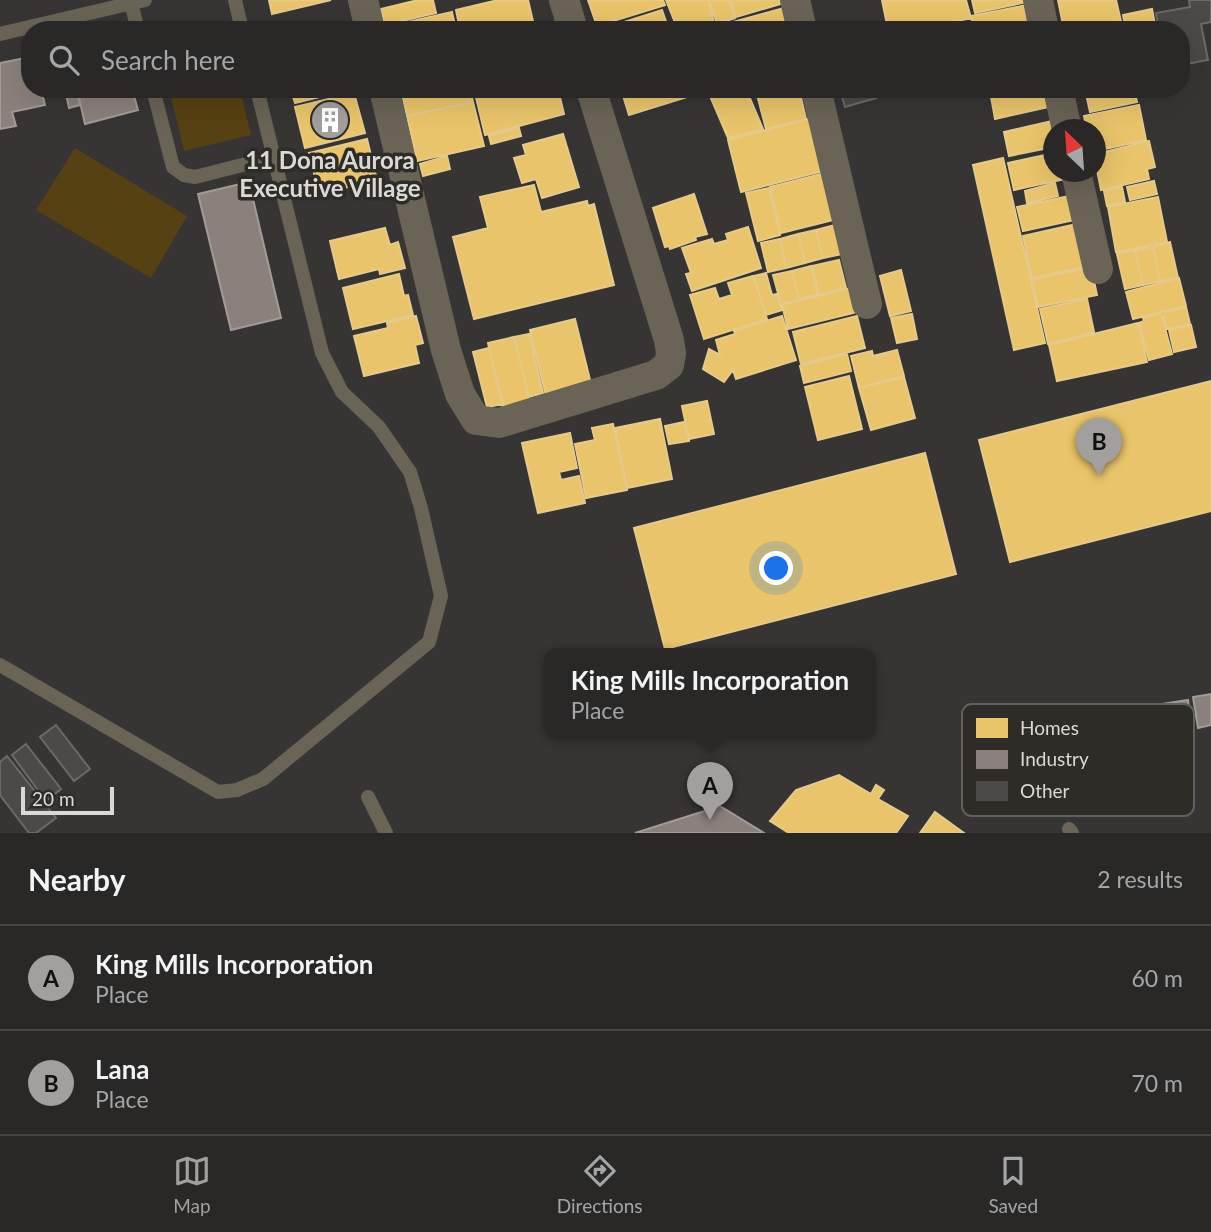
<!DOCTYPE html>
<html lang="en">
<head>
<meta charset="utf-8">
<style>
	body { margin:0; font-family:Lato,sans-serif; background:#31302e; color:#f1f3f6 }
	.compass { position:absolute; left:1043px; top:119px; width:63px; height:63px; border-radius:50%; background:#292826; box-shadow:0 7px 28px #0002; rotate:335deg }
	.scale { position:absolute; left:21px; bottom:18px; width:93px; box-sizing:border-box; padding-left:7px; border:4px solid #dbd9d6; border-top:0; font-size:19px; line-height:24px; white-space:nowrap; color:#dbd9d6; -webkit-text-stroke:5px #2e2c27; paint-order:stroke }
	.you { position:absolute; left:777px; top:569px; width:24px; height:24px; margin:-18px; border:5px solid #fff; border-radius:50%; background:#1a73e8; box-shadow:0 0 0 10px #1a73e833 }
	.badge { display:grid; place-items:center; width:46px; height:46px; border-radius:50%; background:#a2a09d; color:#111; font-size:23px; font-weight:700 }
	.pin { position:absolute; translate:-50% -58px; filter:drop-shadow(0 2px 4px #0008) }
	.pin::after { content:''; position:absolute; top:37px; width:24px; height:21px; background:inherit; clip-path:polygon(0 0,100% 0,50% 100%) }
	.popup { position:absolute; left:544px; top:648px; width:332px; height:91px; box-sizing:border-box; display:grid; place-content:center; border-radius:14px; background:#292826; filter:drop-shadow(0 2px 5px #0005); font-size:23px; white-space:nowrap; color:#a5a6a7 }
	.popup b { font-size:26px; color:#f1f3f6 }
	.popup::after { content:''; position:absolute; left:50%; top:100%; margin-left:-14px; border:14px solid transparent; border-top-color:#292826 }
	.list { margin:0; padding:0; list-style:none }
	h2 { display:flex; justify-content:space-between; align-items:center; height:91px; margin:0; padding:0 28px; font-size:30px }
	h2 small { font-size:23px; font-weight:400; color:#a5a6a7 }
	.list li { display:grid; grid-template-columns:46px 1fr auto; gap:21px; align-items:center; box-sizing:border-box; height:105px; padding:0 28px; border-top:2px solid #454443 }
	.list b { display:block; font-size:26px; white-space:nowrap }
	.list p { margin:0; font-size:23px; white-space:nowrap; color:#a5a6a7 }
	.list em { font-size:23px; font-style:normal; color:#a5a6a7 }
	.icon { flex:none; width:38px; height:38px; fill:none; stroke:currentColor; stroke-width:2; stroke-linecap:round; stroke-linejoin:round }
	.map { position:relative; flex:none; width:1211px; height:833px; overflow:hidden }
	.search { position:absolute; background:#292826; box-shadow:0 7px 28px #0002; left:21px; right:21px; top:21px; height:77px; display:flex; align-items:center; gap:18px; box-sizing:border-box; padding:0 24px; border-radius:28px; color:#a5a6a7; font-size:26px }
	.sheet { height:301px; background:#292826 }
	nav { display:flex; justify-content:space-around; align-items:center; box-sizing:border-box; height:98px; border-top:2px solid #454443; background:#292826; font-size:19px; color:#a5a6a7 }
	nav a { display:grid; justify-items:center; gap:4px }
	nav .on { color:#a2a09d }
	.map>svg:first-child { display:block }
	.green { fill:#564112 }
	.homes { fill:#e9c46a; stroke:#e5ca8a; stroke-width:2 }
	.industry { fill:#8a817c; stroke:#a29b97; stroke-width:2 }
	.building { fill:#4c4a48; stroke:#6b6a68; stroke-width:2 }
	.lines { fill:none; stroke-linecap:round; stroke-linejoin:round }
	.service { stroke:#6a6456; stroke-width:14 }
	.minor { stroke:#6a6456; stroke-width:30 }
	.labels { text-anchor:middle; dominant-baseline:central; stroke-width:7; stroke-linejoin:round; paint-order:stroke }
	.poi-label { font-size:24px; font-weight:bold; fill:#dbd9d6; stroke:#2e2c27 }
	.key { fill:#2e2c27; stroke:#62605c; stroke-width:2 }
	.key-label { font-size:19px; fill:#dbd9d6 }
</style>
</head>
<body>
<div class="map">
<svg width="1211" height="833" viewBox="0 0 1211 833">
	<rect width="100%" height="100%" fill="#373533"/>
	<path class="green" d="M169,89H240L251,135L184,151Z
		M75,148L187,216L151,278L36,210Z"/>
	<path class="homes" d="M269,0H331L272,14Z
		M418,0H433L436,13L385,25L381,9Z
		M498,0H528L535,30H460L456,10Z
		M588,0H663L665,5L597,26Z
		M666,0H708L714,23L688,30H678Z
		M709,0H729L735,18L717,24Z
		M731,0H784V3L736,17Z
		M882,0H966L971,18L919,30H888Z
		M972,0H1026L1027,2L975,13Z
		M1058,0H1116L1123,30H1064Z
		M1032,4L1038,30H974L971,16Z
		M784,8L791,30H730L729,23Z
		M1152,9L1156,30H1126L1123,15Z
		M662,10L669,30H599L602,29Z
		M452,12L456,30H387L386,27Z
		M335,89L336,93L295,103L291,90Z
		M401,89H470L473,102L407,116Z
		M474,89H558L564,114L485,135Z
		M621,89H688L690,96L629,115Z
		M707,89H746L763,129L728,138Z
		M765,89H799L806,119L766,129L756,91Z
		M997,89H1049L1053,106L995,119L990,91Z
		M1085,89H1134L1137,102L1090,112Z
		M354,93L365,133L305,148L295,107Z
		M473,102L484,146L417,161L407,116Z
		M1139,105L1146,140L1096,151V130H1087L1084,116Z
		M813,118L827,170L741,192L728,140Z
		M1056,120L1054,130V147L1009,156L1004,132Z
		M519,128L521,136L491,144L489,136Z
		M563,134L579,187L542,198L536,179L522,183L514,158L526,155L523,145Z
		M367,139L377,180L319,194L309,153Z
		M1149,141L1155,167L1147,169L1149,179L1101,190L1096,165V154Z
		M1054,153V172H1069L1070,178L1014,190L1008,163Z
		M447,156L450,169L423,176L420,164Z
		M1003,158L1045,343L1014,350L973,165Z
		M825,173L837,219L781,233L770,187Z
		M1154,181L1157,194L1130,200L1127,187Z
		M1055,183L1058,196L1027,203L1025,191Z
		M534,185L541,212L587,201L588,206L594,204L614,285L474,319L453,237L488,228L480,197Z
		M1122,187L1125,202L1107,206L1104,191Z
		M769,188L780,235L758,241L746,193Z
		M694,194L707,234L695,237L696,240L670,249L669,246L665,247L653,208Z
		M1074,195L1079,219L1023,231L1017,207Z
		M1158,197L1167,242L1116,252L1108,207Z
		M1081,223L1091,265L1032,278L1023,236Z
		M835,225L842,254L823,258L816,230Z
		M748,227L761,268L692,291L686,274L691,273L682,248L712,239L714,244L728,240L726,234Z
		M385,228L390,245L398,242L405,268L380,274L379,269L339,279L330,241Z
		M816,230L823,258L805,263L798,234Z
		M798,234L805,263L786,268L780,239Z
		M780,239L786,268L768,272L761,243Z
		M1170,242L1178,278L1160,281L1153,247Z
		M1153,247L1160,281L1143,285L1135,250Z
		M1135,250L1143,285L1125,289L1117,254Z
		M839,260L846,288L819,295L812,266Z
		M811,266L818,294L799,299L792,271Z
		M1091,267L1097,295L1038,307L1032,280Z
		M901,270L911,311L890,316L880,276Z
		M792,271L799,299L781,304L773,275Z
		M766,273L772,295L777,294L782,310L766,315L754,276Z
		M399,274L404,296L408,295L413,315L353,329L343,288Z
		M753,276L767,319L704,339L690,295L715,288L719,299L732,295L728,283Z
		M1179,278L1186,306L1133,319L1126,292Z
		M851,288L857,312L788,329L782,305Z
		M1087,299L1094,332L1048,344L1040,309Z
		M1186,307L1190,324L1167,329L1163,312Z
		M1161,313L1172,354L1149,360L1139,323L1144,321L1143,318Z
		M912,314L917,339L897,343L891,318Z
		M416,316L423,343L415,345L419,363L364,376L354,336L388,328L387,323Z
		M782,316L796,360L736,379L733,370L724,382L703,369L709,349L720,355L716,340L735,334L734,331Z
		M857,316L865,348L801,364L793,332Z
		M575,319L592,388L547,400L530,330Z
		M1138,323L1147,362L1057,381L1049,345Z
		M1191,325L1196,347L1174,352L1169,330Z
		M529,334L543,393L529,397L514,337Z
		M514,337L531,406L504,412L488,343Z
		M489,348L503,404L487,407L473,352Z
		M897,350L904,376L859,388L851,356L872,351L873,356Z
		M847,354L851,371L804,383L800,366Z
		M849,376L862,429L818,440L805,387Z
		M904,377L915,418L871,430L859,388Z
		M1211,381V511L1010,562L979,440Z
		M707,401L714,434L689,439L682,406Z
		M660,419L672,479L627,488L615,428Z
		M684,422L689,441L669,444L665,426Z
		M613,424L627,490L586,498L575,444L595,440L592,428Z
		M570,433L577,468L559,472L561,480L579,476L585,503L538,513L522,443Z
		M925,453L956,574L665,649L634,528Z
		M1147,705L1149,781L1050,800L1043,726Z
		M1039,728L1047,799L1019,803L1011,731Z
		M839,775L871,794L876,785L884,790L878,799L908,816L896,833H789L770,821L796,790Z
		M935,812L964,833H920Z"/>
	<path class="industry" d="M30,57V89H41L45,105L12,112L16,126L0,129V63Z
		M65,89H77L80,105L69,108Z
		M77,89H132L138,110L85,124Z
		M249,182L281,318L231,330L198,194Z
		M1211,694V725L1198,728L1193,697Z
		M1188,700L1192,729L1153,736L1149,706Z
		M720,806L764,833H635Z"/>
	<path class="building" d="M1189,0H1211V22L1201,24L1208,60L1181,65V30H1159L1156,13L1190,7Z
		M840,89H872L876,98L845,107Z
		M56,725L90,769L74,781L40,737Z
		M26,744L61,789L46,801L12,755Z
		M7,756L56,818L36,833H29L0,795V762Z"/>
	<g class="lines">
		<path class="service" d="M235,0L242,30
			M131,3L138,30
			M0,34L145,0
			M153,89L173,167L184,175L195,177L274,157
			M0,665L218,792L237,790L263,779L429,642L441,596L421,508L410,472L379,427L342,392L322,353L257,89
			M368,797L386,833
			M1069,829L1072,833"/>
		<path class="minor" d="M363,0L370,30
			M564,0L573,30
			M795,0L802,30
			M1038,0L1044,30
			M384,89L446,350L460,394L476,420L499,423L656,375L669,365L671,353L669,340L591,89
			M816,89L867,304
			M1058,89L1067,130
			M1076,172L1098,269"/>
	</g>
	<defs>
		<symbol id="building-disc" viewBox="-11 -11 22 22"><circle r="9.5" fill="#a2a09d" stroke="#2e2c27"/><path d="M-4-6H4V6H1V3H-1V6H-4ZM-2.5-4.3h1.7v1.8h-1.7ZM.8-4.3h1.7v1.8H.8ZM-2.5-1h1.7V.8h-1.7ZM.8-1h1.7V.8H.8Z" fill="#fff"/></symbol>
	</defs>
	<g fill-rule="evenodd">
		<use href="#building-disc" x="308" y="98" width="44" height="44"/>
	</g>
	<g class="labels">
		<g class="poi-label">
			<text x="330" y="159">11 Dona Aurora<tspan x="330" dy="28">Executive Village</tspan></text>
		</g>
	</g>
	<rect x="962" y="704" width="232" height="112" rx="10" class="key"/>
	<rect x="976" y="718" width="32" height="20" fill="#e9c46a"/>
	<rect x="976" y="750" width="32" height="19" fill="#8a817c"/>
	<rect x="976" y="781" width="32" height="20" fill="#4c4a48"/>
	<g class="key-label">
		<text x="1020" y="735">Homes</text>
		<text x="1020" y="766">Industry</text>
		<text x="1020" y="798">Other</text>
	</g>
</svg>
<svg class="compass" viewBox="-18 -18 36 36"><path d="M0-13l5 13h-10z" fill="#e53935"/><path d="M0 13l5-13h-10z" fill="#a5a6a7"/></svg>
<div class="scale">20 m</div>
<div class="you"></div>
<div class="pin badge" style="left:710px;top:820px">A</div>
<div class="popup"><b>King Mills Incorporation</b>Place</div>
<div class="pin badge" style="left:1099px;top:476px">B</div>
<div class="search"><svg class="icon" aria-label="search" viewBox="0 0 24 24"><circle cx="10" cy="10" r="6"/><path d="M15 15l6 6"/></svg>Search here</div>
</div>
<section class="sheet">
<h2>Nearby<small>2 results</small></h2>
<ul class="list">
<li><span class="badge">A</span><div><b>King Mills Incorporation</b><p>Place</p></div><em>60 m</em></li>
<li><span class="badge">B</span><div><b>Lana</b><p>Place</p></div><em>70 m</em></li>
</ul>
</section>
<nav>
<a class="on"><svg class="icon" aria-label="map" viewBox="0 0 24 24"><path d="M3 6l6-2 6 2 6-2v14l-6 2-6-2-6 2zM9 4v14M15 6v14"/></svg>Map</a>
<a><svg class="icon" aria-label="directions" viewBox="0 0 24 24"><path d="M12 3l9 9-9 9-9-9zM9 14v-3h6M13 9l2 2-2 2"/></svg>Directions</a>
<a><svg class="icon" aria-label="saved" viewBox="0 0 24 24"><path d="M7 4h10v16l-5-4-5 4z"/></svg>Saved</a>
</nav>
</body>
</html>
